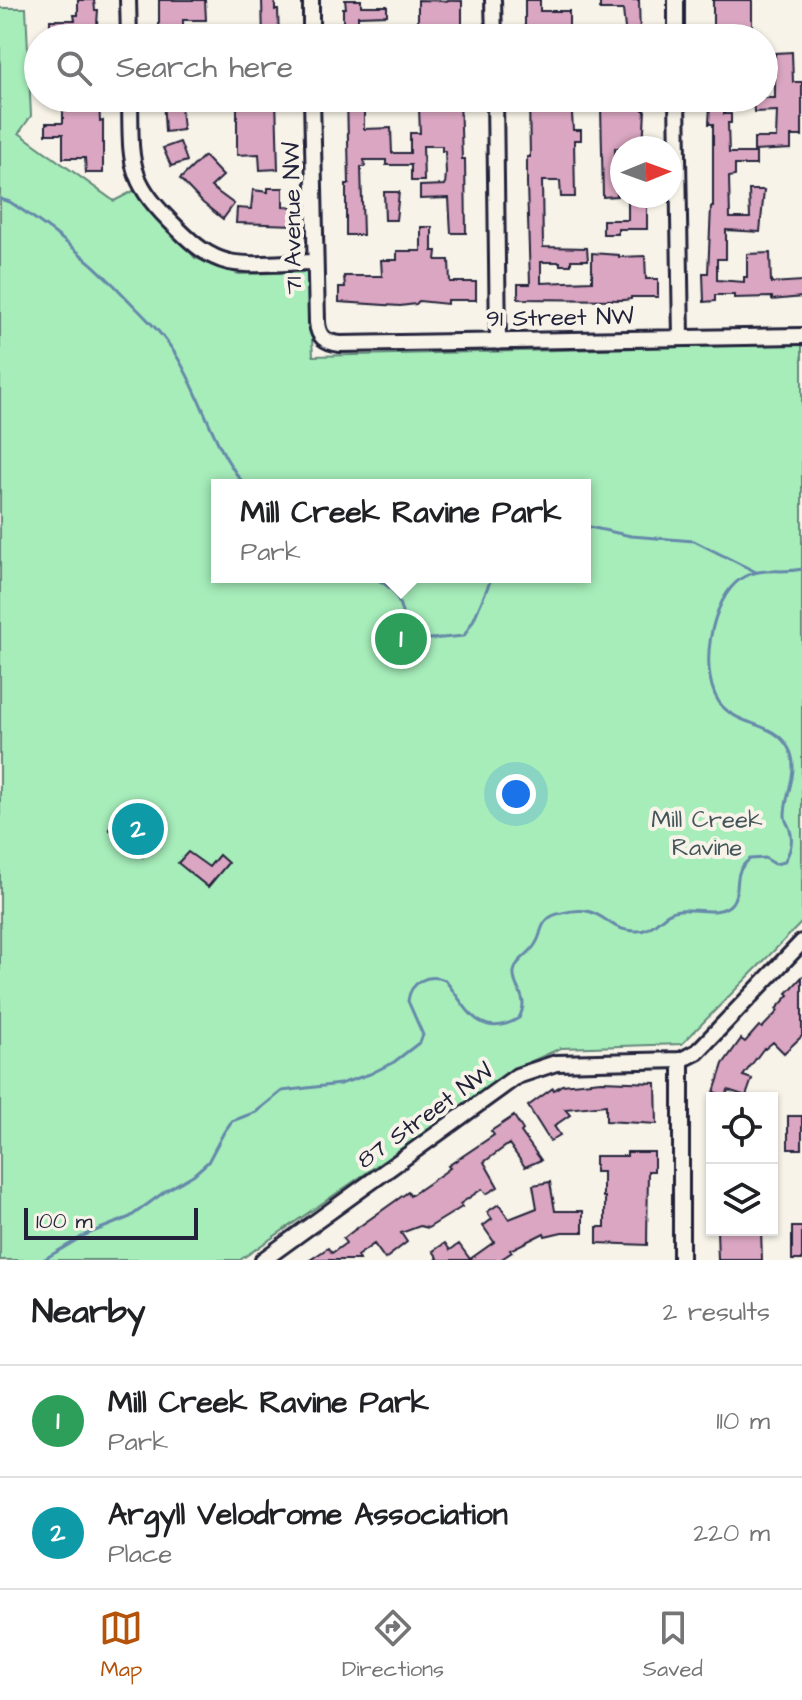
<!DOCTYPE html>
<html lang="en">
<head>
<meta charset="utf-8">
<style>
	body { margin:0; font-family:"Architects Daughter",sans-serif; background:#f2f2f2; color:#202124 }
	.controls { position:absolute; right:24px; bottom:24px; display:grid; overflow:hidden; border-radius:0px; box-shadow:0 2px 6px #0004 }
	.controls button { width:72px; height:72px; display:grid; place-items:center; padding:0; border:0; border-bottom:2px solid #e0e0e0; background:#fff; color:#202124; font:40px sans-serif }
	.compass { position:absolute; left:610px; top:136px; width:72px; height:72px; border-radius:50%; background:#fff; box-shadow:0 2px 6px #0004; rotate:89deg }
	.scale { position:absolute; left:24px; bottom:20px; width:174px; box-sizing:border-box; padding-left:8px; border:4px solid #22223b; border-top:0; font-size:22px; line-height:28px; white-space:nowrap; color:#22223b; -webkit-text-stroke:6px #f7f3e8; paint-order:stroke }
	.you { position:absolute; left:516px; top:794px; width:28px; height:28px; margin:-20px; border:6px solid #fff; border-radius:50%; background:#1a73e8; box-shadow:0 0 0 12px #1a73e833 }
	.badge { display:grid; place-items:center; width:52px; height:52px; border-radius:50%; background:#b45309; color:#fff; font-size:26px; font-weight:700 }
	.pin { position:absolute; translate:-50% -50%; border:4px solid #fff; box-shadow:0 2px 8px #0006 }
	.popup { position:absolute; left:211px; top:479px; width:380px; height:104px; box-sizing:border-box; display:grid; place-content:center; border-radius:0px; background:#fff; filter:drop-shadow(0 2px 6px #0005); font-size:26px; white-space:nowrap; color:#757577 }
	.popup b { font-size:30px; color:#202124 }
	.popup::after { content:''; position:absolute; left:50%; top:100%; margin-left:-16px; border:16px solid transparent; border-top-color:#fff }
	.list { margin:0; padding:0; list-style:none }
	h2 { display:flex; justify-content:space-between; align-items:center; height:104px; margin:0; padding:0 32px; font-size:34px }
	h2 small { font-size:26px; font-weight:400; color:#757577 }
	.list li { display:grid; grid-template-columns:52px 1fr auto; gap:24px; align-items:center; box-sizing:border-box; height:112px; padding:0 32px; border-top:2px solid #e0e0e0 }
	.list b { display:block; font-size:30px; white-space:nowrap }
	.list p { margin:0; font-size:26px; white-space:nowrap; color:#757577 }
	.list em { font-size:26px; font-style:normal; color:#757577 }
	.icon { flex:none; width:44px; height:44px; fill:none; stroke:currentColor; stroke-width:2; stroke-linecap:round; stroke-linejoin:round }
	.map { position:relative; flex:none; width:802px; height:1260px; overflow:hidden }
	.search { position:absolute; background:#fff; box-shadow:0 2px 6px #0004; left:24px; right:24px; top:24px; height:88px; display:flex; align-items:center; gap:20px; box-sizing:border-box; padding:0 28px; border-radius:44px; color:#757577; font-size:30px }
	.sheet { height:328px; background:#fff }
	nav { display:flex; justify-content:space-around; align-items:center; box-sizing:border-box; height:112px; border-top:2px solid #e0e0e0; background:#fff; font-size:22px; color:#757577 }
	nav a { display:grid; justify-items:center; gap:4px }
	nav .on { color:#b45309 }
	.map>svg:first-child { display:block }
	.green { fill:#a6edba; stroke:#64887a; stroke-width:2; fill-rule:evenodd }
	.lines { fill:none; stroke-linecap:round; stroke-linejoin:round }
	.stream { stroke:#6689a9; stroke-width:3 }
	.building { fill:#daa6c1; stroke:#22223b; stroke-width:2 }
	.street-casing { stroke:#22223b; stroke-width:20 }
	.street { stroke:#f7f3e8; stroke-width:14 }
	.labels { text-anchor:middle; dominant-baseline:central; stroke-width:8; stroke-linejoin:round; paint-order:stroke }
	.street-label { font-size:24px; fill:#22223b; stroke:#f7f3e8 }
	.park-label { font-size:24px; fill:#43555b; stroke:#f7f3e8 }
</style>
</head>
<body>
<div class="map">
<svg width="802" height="1260" viewBox="0 0 802 1260">
	<rect width="100%" height="100%" fill="#f7f3e8"/>
	<filter id="ink" filterUnits="userSpaceOnUse"><feTurbulence type="fractalNoise" baseFrequency=".0125" numOctaves="2"/><feDisplacementMap in="SourceGraphic" scale="16" xChannelSelector="R" yChannelSelector="G"/><feConvolveMatrix kernelMatrix="1 2 1 2 8 2 1 2 1" color-interpolation-filters="sRGB"/></filter>
	<g filter="url(#ink)">
		<path class="green" d="M0,8H26L31,116L19,133L114,201L135,190L195,258L239,274L308,272L313,356L802,344V922L682,1044L561,1048L523,1065L240,1260H0ZM217,485H585V577H217Z"/>
		<g class="lines">
			<path class="stream" d="M0,199L10,202C49,227 82,253 115,286C136,309 159,328 176,355C202,396 213,448 245,485
				M585,526L631,536L694,541L756,572
				M372,577C410,593 393,613 415,637L431,639L464,636L474,619L492,577
				M43,1260L85,1235L130,1217L167,1190L193,1175L208,1162L224,1132L232,1121L256,1112L282,1091L340,1084L370,1074L394,1062L420,1042L423,1035L408,1001C410,982 428,973 445,980C466,1006 479,1042 519,1018C531,995 512,990 514,972C516,959 531,954 536,943C541,936 540,927 546,921C550,916 555,914 562,913C605,902 603,931 636,931C655,932 661,912 679,910C694,908 721,917 732,903C743,887 730,874 750,859L765,858L775,864L784,862C791,851 794,839 789,827C786,820 785,822 785,815C785,794 800,770 789,749C775,722 742,727 723,707C696,679 710,597 742,578C761,566 782,574 802,569"/>
		</g>
		<path class="building" d="M78,0H94L95,10H98L96,38H50V20H75L74,15H78Z
			M159,0H205L206,20H183V27H179V38H162V31H159Z
			M262,0H275V10H278L279,38H263Z
			M345,0H361V6H387V15L358,16V38H343V8H346Z
			M418,0L462,1V38H442V25L418,26Z
			M525,0H540V11H569V38H525Z
			M600,0H639L640,38H626L623,10H600Z
			M713,0H752V33H729V38H713Z
			M792,52L793,82H802V136H791V149L754,151V138H776L777,111L754,112L753,98H775V53Z
			M63,98H99L100,122L103,121V173H86L85,158H63V134H46V123H63Z
			M163,98H180L183,130L165,132Z
			M237,98H276L278,169L260,170L259,154L237,155Z
			M347,98H364V129L391,128L392,153H410V133H420L419,108L440,107V98H460L462,159H465L466,233H451L449,198L420,199V186L445,185L446,173L445,151H442V146H423L424,181H411V165H386V160H364L365,167H361L363,235H346V184H349Z
			M529,98H571L573,130H581V140H574L575,197H561L560,181H542L543,247L587,248L588,260H571V265H560V262H541V283L592,281V253L619,255V257L645,256L646,279H658V297H631V299L624,300L518,299V284H530L527,184V157H530Z
			M592,98H643V110H645L643,148H615L617,196L603,197L601,107H592Z
			M710,103H724V114H731V123H728L729,153H756V165H735V176L729,177L730,218H750L749,190H764L760,232L726,230V259H717V280L744,282V277H747V254L770,253L771,283L802,281V297L772,300V297L734,298V295H715V301L704,302L703,273H708L711,207H713V124H709Z
			M180,142L187,161L171,166L163,148Z
			M204,156L223,176L211,187L234,204L223,219L203,203L180,179Z
			M268,188H283V206L293,207L294,225L236,223L237,208L251,209L253,190L268,192Z
			M384,192H399L396,220H385Z
			M628,196H647V229H618V234H603V220H628Z
			M421,227H432V251H437L436,260H449L450,282H476V300H447V304L419,301L416,304L400,306L339,302V287H345L344,276H382L381,260H397V251H421Z
			M132,801L141,808L142,806L166,829L143,857L116,839L118,836L109,829Z
			M188,852L209,867L219,855L228,863L208,887L178,863Z
			M802,977V1036L784,1053L773,1042L765,1049L764,1048L743,1076L752,1079L746,1096L728,1090L726,1096L714,1092L723,1064L741,1039L745,1042L759,1026L762,1028L778,1011L776,1009L789,995L787,993Z
			M601,1081L656,1083L657,1124L606,1121V1105L565,1109L570,1115L554,1126L560,1135L550,1141L528,1106L553,1088L554,1090L562,1085Z
			M514,1116L523,1130L521,1132L541,1160L525,1167L509,1144L484,1162L498,1187L486,1194L482,1189L460,1204L462,1207L428,1228L420,1226L401,1233L407,1242L385,1259L374,1244L357,1256L359,1260H310L328,1248L332,1253L346,1243L343,1239L353,1231L408,1192L410,1196L442,1174L450,1168L448,1166L494,1135L491,1131Z
			M788,1116H802V1149H788Z
			M627,1152H654V1171H648L647,1245L597,1243V1227H605V1197H603V1172H595V1156H627Z
			M550,1182L555,1211H583V1232H562L545,1236L544,1233L510,1250L512,1252L500,1260H436L438,1258L433,1251L445,1243L450,1250L459,1244L470,1259L494,1242L483,1226L492,1219L487,1212L499,1204L509,1219L537,1208L533,1185Z
			M792,1227H802V1260H792Z
			M717,1230H761L762,1260H718Z"/>
		<g class="lines">
			<defs>
				<path id="street" d="M128,0L129,38
					M311,0V38
					M493,0L494,38
					M676,0V38
					M130,98C131,166 127,180 178,229C193,244 208,257 229,262C256,267 287,262 315,262
					M312,98L317,322C318,337 325,342 340,344L802,336
					M495,98L498,342
					M677,98L681,337
					M681,1060V1260
					M263,1260L517,1076L556,1063L681,1060L697,1052L802,942"/>
			</defs>
			<use href="#street" class="street-casing"/>
			<use href="#street" class="street"/>
		</g>
	</g>
	<g class="labels">
		<g class="street-label">
			<text transform="translate(293 218) rotate(-91)">71 Avenue NW</text>
			<text transform="translate(560 318) rotate(-1)">91 Street NW</text>
			<text transform="translate(425 1116) rotate(-36)">87 Street NW</text>
		</g>
		<g class="park-label">
			<text x="707" y="820">Mill Creek<tspan x="707" dy="28">Ravine</tspan></text>
		</g>
	</g>
</svg>
<div class="controls">
<button><svg class="icon" aria-label="locate" viewBox="0 0 24 24"><circle cx="12" cy="12" r="6"/><path d="M12 2v4M12 18v4M2 12h4M18 12h4"/></svg></button>
<button><svg class="icon" aria-label="layers" viewBox="0 0 24 24"><path d="M12 4l9 5-9 5-9-5zM3 14l9 5 9-5"/></svg></button>
</div>
<svg class="compass" viewBox="-18 -18 36 36"><path d="M0-13l5 13h-10z" fill="#e53935"/><path d="M0 13l5-13h-10z" fill="#757577"/></svg>
<div class="scale">100 m</div>
<div class="you"></div>
<div class="pin badge" style="left:401px;top:639px;background:#2e9e5b">1</div>
<div class="popup"><b>Mill Creek Ravine Park</b>Park</div>
<div class="pin badge" style="left:138px;top:829px;background:#0f9aa8">2</div>
<div class="search"><svg class="icon" aria-label="search" viewBox="0 0 24 24"><circle cx="10" cy="10" r="6"/><path d="M15 15l6 6"/></svg>Search here</div>
</div>
<section class="sheet">
<h2>Nearby<small>2 results</small></h2>
<ul class="list">
<li><span class="badge" style="background:#2e9e5b">1</span><div><b>Mill Creek Ravine Park</b><p>Park</p></div><em>110 m</em></li>
<li><span class="badge" style="background:#0f9aa8">2</span><div><b>Argyll Velodrome Association</b><p>Place</p></div><em>220 m</em></li>
</ul>
</section>
<nav>
<a class="on"><svg class="icon" aria-label="map" viewBox="0 0 24 24"><path d="M3 6l6-2 6 2 6-2v14l-6 2-6-2-6 2zM9 4v14M15 6v14"/></svg>Map</a>
<a><svg class="icon" aria-label="directions" viewBox="0 0 24 24"><path d="M12 3l9 9-9 9-9-9zM9 14v-3h6M13 9l2 2-2 2"/></svg>Directions</a>
<a><svg class="icon" aria-label="saved" viewBox="0 0 24 24"><path d="M7 4h10v16l-5-4-5 4z"/></svg>Saved</a>
</nav>
</body>
</html>
